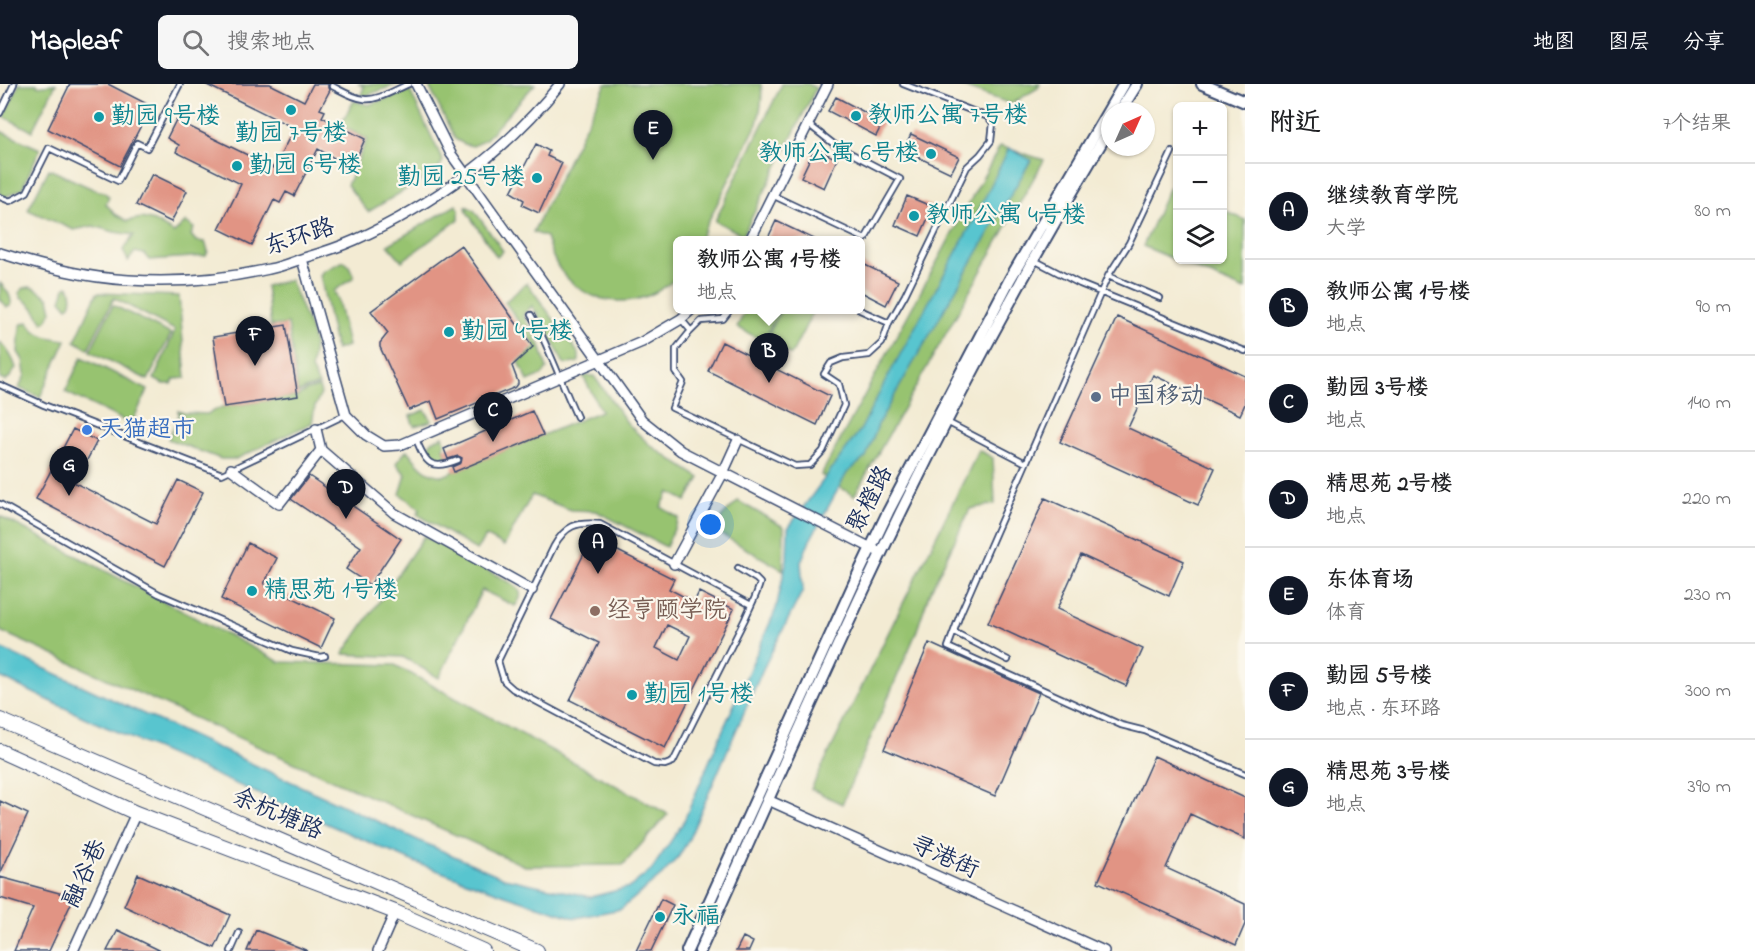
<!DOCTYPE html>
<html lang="zh">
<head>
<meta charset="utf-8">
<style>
	body { margin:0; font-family:"Indie Flower","LXGW WenKai TC",sans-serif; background:#f6f6f6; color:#202124 }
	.controls { position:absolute; right:18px; top:18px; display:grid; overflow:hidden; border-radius:9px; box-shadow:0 2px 4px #0004 }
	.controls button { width:54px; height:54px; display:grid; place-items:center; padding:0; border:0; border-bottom:2px solid #e0e0e0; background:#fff; color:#202124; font:30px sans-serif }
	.compass { position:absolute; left:1101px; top:18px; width:54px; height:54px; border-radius:50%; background:#fff; box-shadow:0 2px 4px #0004; rotate:45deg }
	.you { position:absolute; left:711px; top:441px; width:21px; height:21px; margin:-15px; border:4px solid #fff; border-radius:50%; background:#1a73e8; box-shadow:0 0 0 9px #1a73e833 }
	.badge { display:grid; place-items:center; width:39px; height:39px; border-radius:50%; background:#111827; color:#fff; font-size:20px; font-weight:700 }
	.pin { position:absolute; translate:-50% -50px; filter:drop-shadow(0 2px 3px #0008) }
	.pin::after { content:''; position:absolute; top:32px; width:21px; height:18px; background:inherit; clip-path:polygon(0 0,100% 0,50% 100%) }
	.popup { position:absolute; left:673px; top:152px; width:192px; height:78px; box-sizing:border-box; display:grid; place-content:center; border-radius:9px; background:#fff; filter:drop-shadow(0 2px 4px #0005); font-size:20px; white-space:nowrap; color:#757577 }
	.popup b { font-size:22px; color:#202124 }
	.popup::after { content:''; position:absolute; left:50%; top:100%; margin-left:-12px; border:12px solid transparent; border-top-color:#fff }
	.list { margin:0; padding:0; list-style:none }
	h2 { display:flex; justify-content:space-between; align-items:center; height:78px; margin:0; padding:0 24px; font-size:26px }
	h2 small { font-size:20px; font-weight:400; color:#757577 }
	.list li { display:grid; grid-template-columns:39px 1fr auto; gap:18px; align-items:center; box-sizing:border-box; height:96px; padding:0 24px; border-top:2px solid #e0e0e0 }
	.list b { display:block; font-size:22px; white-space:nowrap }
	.list p { margin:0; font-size:20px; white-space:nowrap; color:#757577 }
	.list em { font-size:20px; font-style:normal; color:#757577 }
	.icon { flex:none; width:33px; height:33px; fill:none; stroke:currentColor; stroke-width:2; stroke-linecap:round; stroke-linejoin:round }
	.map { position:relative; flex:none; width:1245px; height:867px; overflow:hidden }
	header { display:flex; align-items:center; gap:36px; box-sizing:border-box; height:84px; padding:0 30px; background:#111827; color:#fff }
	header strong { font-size:28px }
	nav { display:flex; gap:33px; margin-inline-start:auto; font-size:21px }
	.search { width:420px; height:54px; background:#f6f6f6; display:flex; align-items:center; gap:15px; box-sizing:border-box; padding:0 21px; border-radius:9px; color:#757577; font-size:22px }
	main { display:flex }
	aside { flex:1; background:#fff }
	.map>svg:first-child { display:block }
	.green { fill:#97c370; stroke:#597967; stroke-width:1.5 }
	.water { fill:#58c5cf; stroke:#3a7a96; stroke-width:1.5 }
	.building { fill:#e19484; fill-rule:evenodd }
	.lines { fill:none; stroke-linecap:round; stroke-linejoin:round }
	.service-casing { stroke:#3b4b70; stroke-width:8 }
	.minor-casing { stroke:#3b4b70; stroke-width:12 }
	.tertiary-casing { stroke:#3b4b70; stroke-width:14 }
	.primary-casing { stroke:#3b4b70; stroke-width:16 }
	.service { stroke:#fff; stroke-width:4.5 }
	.minor { stroke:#fff; stroke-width:9 }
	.tertiary { stroke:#fff; stroke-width:10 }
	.primary { stroke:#fff; stroke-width:14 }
	.culture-dot { fill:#0f9aa8; stroke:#fbf7ec; stroke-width:2 }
	.service-dot { fill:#5c6f8a; stroke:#fbf7ec; stroke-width:2 }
	.shop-dot { fill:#3f7fe0; stroke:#fbf7ec; stroke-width:2 }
	.education-dot { fill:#8d6e63; stroke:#fbf7ec; stroke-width:2 }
	.labels { text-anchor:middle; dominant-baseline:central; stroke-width:4.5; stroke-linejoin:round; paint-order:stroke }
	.culture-label { font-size:24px; fill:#0d838f; stroke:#fbf7ec; text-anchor:start }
	.street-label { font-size:24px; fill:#1b2f5e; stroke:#fbf7ec }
	.service-label { font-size:24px; fill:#4e5e75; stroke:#fbf7ec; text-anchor:start }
	.shop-label { font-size:24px; fill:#366cbe; stroke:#fbf7ec; text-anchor:start }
	.education-label { font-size:24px; fill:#785e54; stroke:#fbf7ec; text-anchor:start }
</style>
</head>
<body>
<header>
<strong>Mapleaf</strong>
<div class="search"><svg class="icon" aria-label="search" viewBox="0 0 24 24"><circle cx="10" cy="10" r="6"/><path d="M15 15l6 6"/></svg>搜索地点</div>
<nav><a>地图</a><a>图层</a><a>分享</a></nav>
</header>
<main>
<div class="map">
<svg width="1245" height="867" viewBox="0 0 1245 867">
	<rect width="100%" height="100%" fill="#fbf7ec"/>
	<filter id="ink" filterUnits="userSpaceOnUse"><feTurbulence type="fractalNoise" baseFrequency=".0167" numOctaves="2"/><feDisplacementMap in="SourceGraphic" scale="12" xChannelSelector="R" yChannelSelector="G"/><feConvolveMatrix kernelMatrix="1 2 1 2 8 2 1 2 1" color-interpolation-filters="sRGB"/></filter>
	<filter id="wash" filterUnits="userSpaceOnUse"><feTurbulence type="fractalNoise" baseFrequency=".008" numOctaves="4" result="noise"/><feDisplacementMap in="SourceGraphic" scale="24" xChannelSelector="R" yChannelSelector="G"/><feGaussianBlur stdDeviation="1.35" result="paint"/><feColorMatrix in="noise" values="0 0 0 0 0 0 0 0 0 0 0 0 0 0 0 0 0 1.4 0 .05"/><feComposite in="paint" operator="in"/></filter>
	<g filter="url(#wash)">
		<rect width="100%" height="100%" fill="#f3ebd3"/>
		<path class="green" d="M19,0H37V2L56,0L32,47L4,33Z
			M359,0H398L365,12L361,11L364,3Z
			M428,0H535L486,55L473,62L464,60L455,55Z
			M606,0H761C763,14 761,26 757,40L699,156H678L677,193C643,226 591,226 561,187C553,177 550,165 546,153L533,148Z
			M782,0H808L816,4L743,151L715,137Z
			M955,0H1040L1038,4L1011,20Z
			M410,7L443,77L437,87L368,128L347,101L367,55L340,41L354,17L368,21Z
			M0,47L40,65L22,105L5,113L0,111Z
			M1000,62L1044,76L854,412L821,391Z
			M49,85L95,106L104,108L109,113L106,120L115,130L127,137L142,134L154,137L174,149L186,138L194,144L191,151L196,157L205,158L208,167L206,172L149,176L144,170L135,168L128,177L123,166L134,151L114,148L93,142L74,146L28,126Z
			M1169,103L1177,107L1178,176H1222L1223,126L1245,136V206L1143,162Z
			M456,121L459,126V135L402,177L388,161Z
			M466,122L474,126L503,167L497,173L467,128Z
			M344,177L349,182L354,193L334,207L338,216L348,262L336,266L320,191L323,187Z
			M290,196L311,247L314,260L311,285L319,301L307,304L298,309L288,240L271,242L266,202Z
			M0,199C7,206 12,212 11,222L7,223L0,215Z
			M527,199L579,270V277L576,279L566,280L563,278L545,242L532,222L523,231L540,261L547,285L542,291L528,297L519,278L536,263L505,218Z
			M68,202C72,207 73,215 70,221L67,223L61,216L65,204Z
			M30,203L36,205L49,214L52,227L47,236L43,239C35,226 35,223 21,214L19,209L24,204Z
			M97,209L179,212L186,294L174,295L172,300H163L154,295L175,246L114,214L88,265L75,257Z
			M113,221L171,250L148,296L90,267Z
			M746,226H779L763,257L737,243Z
			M781,226H814L791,271L765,257Z
			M28,238C36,253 51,254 66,256L40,313L19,304L25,291L23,276L18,268L20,243L22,240Z
			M0,258C8,266 13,273 16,284L10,293L5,297L0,295Z
			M82,273L148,306L131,340L65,308Z
			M583,292H594L628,340L651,362L700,394L686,417L669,408L661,423L679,434L666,463L596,427L571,426L532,411L504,462L486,452L476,466L417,430L420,425L400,410L406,391L396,379L407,366C419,381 424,390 443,392L601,327Z
			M319,303L321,310L315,322L312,339L236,375H221L168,355L179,331L178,327L184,329L207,330L222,323L298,312L307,306Z
			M425,326L432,337L414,342L410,332Z
			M443,352L445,358L444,365L448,374L442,377L435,376L430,371L428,363L432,357Z
			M979,366L993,374L995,420L970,425L929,510L916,549L842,720L811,705Z
			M738,417L784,443L783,486L717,448L722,433Z
			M0,432L280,578L395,581L668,730L623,781L525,782L0,547Z
			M424,452L513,500C522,507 523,513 515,522L482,506L439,594L403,573L343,570Z"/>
		<path class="water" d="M1009,64L1031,76L879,338L866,373L847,389L809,458L801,478L803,506L763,585L688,757L679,772L662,791L621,825L575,834L505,811L414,778L90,636L0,593V564L420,757L504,794L591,813L630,803L652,785L683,739L715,664L776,525L787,475L788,444L861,345L885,298L976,132Z"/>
		<g id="blocks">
			<path class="building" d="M70,0H108L151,22L120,82L48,45Z
				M205,0H270L304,17L313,0H328V4L330,6L320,25L325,27L322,33L365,55L352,84L318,65L294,112L286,108L280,119L274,116L252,161L219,145L241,100L176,68L179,61L167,54L176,36L274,84L294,44Z
				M836,13L883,38L876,52L828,27Z
				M911,50L959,73L951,89L903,66Z
				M536,60L549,67L547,72L562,79L539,129L522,121L524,116L511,108Z
				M815,64L837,75L824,104L801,93Z
				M152,90L187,107L171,138L136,121Z
				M907,112L933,123L920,152L895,141Z
				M776,137L816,156H767Z
				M461,161L533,263L512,282L518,298V300L516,303L438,335L431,317L409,326L380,263V259L388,249L371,227Z
				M861,179L898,197L886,221L861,208Z
				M1117,233L1245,292V320L1240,331L1153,291L1128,344L1215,384L1198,421L1060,358Z
				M286,241L298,312L224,323L213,253Z
				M722,258L830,312L817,341L708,287Z
				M532,327L543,351L454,388L452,383L461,379L462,374L458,372L448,375L444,365Z
				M73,345L97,357L75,399L156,440L178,396L203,408L165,482L36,415Z
				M309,392L401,455L370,501L346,485L361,463L291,415Z
				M1045,414L1184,477L1169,512L1081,471L1057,525L1143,565L1126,602L988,539Z
				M592,454L674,495L669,505L694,518L699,508L734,525L665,664L570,616L599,559L551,535ZM667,541L690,552L679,576L656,564Z
				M248,459L277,474L264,500L335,534L321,564L221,515Z
				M929,559L1039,609L995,712L884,665Z
				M1154,672L1245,714V755L1190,730L1166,784L1245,820V840L1236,861L1098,798Z
				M0,717L28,730L0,790Z
				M138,790L230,831L215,864L124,822Z
				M0,793L74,813L49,867H14L33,824L0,814Z
				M661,815L673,821L651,867H636Z
				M118,846L161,867H107Z
				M256,846L308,867H247Z
				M743,853L753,858L749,867H736Z"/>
		</g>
	</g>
	<g filter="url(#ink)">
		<use href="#blocks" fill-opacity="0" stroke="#3b4b70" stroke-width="1.5"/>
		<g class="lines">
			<defs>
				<path id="service" d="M332,2C342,7 353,14 364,15C378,17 396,5 409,0
					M0,29L14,0
					M1172,68L1129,159L1108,192L961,528L948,563L1121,641L1145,647L1245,690
					M772,111L865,155L900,95L835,61L808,40
					M0,113L10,117L27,108L49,64L118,97L137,59L147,64L180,0
					M1034,176L1080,200L1245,267
					M1108,192L1160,214
					M730,226L723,235L701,237L689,249L676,265V288L683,298L672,324L795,382L810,381L823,367L844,321L839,300L824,290L831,279L843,274L869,271L882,259L889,239L905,211L967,83L980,71L991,57L993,39L988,33L903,0
					M860,226L889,239
					M531,231C550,264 561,299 577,333
					M681,235L691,247
					M0,301L44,321L222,390L345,331
					M945,337L1026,379
					M416,355C426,380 431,387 458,376
					M0,420L159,510L292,567L320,573L325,572
					M738,484L756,495L760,499C757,511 750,523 745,535L673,678L665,681L654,680L513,605L504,597L498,577L554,462C566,441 576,438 600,440L751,521
					M954,548L1008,576
					M231,867L239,849"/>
				<path id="minor" d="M416,0L451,70L642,336L681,367L881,469
					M750,156L828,0
					M0,169C41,182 85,194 129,196C175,199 224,195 269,185C281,183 292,178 304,174C321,169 339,163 355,156C433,121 507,67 560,0
					M302,175L346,331L366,351L384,362L400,361L642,258L681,235L691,226
					M321,366L394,429L532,506
					M231,385L279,420L321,366L316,345
					M674,480L723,389L738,356
					M768,716L1104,867
					M73,867L136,729
					M378,867L395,828"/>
				<path id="tertiary" d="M1202,0L1245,18
					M1120,27L1137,0
					M687,867L856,495L888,428L1010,195L1124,0
					M700,867C755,745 809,622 866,501C939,345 1021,192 1110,44"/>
				<path id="primary" d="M0,636L537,867
					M0,667L136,729L395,828L483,867"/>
			</defs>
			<use href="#service" class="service-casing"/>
			<use href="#minor" class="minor-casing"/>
			<use href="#tertiary" class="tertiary-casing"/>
			<use href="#primary" class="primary-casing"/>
			<use href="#service" class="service"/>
			<use href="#minor" class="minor"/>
			<use href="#tertiary" class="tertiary"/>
			<use href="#primary" class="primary"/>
		</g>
	</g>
	<g class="culture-dot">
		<circle cx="291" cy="26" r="6"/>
		<circle cx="856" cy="32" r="6"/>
		<circle cx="99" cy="33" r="6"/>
		<circle cx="931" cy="70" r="6"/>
		<circle cx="237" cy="82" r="6"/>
		<circle cx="537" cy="94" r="6"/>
		<circle cx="914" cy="132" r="6"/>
		<circle cx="449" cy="248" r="6"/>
		<circle cx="252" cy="507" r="6"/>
		<circle cx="632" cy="611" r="6"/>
		<circle cx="660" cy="833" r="6"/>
	</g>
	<circle class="service-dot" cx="1096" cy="313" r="6"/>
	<circle class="shop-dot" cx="87" cy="346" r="6"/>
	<circle class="education-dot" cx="595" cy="527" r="6"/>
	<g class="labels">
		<g class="culture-label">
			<text x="868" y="32">教师公寓 7号楼</text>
			<text x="111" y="33">勤园 9号楼</text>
			<text x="291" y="50" text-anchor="middle">勤园 7号楼</text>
			<text x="919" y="70" text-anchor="end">教师公寓 6号楼</text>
			<text x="249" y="82">勤园 6号楼</text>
			<text x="525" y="94" text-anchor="end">勤园 25号楼</text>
			<text x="926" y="132">教师公寓 4号楼</text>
			<text x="461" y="248">勤园 4号楼</text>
			<text x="264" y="507">精思苑 1号楼</text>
			<text x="644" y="611">勤园 1号楼</text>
			<text x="672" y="833">永福</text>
		</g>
		<g class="street-label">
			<text transform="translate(300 154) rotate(-18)">东环路</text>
			<text transform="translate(871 416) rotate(-63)">聚橙路</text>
			<text transform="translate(277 731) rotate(23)">余杭塘路</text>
			<text transform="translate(944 774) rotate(24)">寻港街</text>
			<text transform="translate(86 790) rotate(-65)">融谷巷</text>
		</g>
		<g class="service-label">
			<text x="1108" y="313">中国移动</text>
		</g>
		<g class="shop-label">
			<text x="99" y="346">天猫超市</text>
		</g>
		<g class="education-label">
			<text x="607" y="527">经亨颐学院</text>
		</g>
	</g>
</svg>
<div class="controls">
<button>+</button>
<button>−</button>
<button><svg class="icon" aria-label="layers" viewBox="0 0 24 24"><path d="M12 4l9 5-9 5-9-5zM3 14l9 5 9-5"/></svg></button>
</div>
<svg class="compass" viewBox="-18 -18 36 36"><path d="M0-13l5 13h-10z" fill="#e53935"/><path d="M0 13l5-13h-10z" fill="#757577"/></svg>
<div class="you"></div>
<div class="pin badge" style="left:598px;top:490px">A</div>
<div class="pin badge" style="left:769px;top:299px">B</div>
<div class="popup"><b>教师公寓 1号楼</b>地点</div>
<div class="pin badge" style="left:493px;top:358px">C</div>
<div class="pin badge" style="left:346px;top:435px">D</div>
<div class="pin badge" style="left:653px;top:76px">E</div>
<div class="pin badge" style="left:255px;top:282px">F</div>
<div class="pin badge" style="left:69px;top:412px">G</div>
</div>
<aside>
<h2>附近<small>7个结果</small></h2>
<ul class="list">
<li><span class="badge">A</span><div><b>继续教育学院</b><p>大学</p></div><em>80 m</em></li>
<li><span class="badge">B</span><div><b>教师公寓 1号楼</b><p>地点</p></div><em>90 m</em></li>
<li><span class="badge">C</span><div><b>勤园 3号楼</b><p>地点</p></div><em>140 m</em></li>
<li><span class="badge">D</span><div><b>精思苑 2号楼</b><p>地点</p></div><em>220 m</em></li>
<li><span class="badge">E</span><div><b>东体育场</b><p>体育</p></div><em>230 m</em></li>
<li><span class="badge">F</span><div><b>勤园 5号楼</b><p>地点 · 东环路</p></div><em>300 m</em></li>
<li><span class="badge">G</span><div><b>精思苑 3号楼</b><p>地点</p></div><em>390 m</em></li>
</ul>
</aside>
</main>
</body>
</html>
